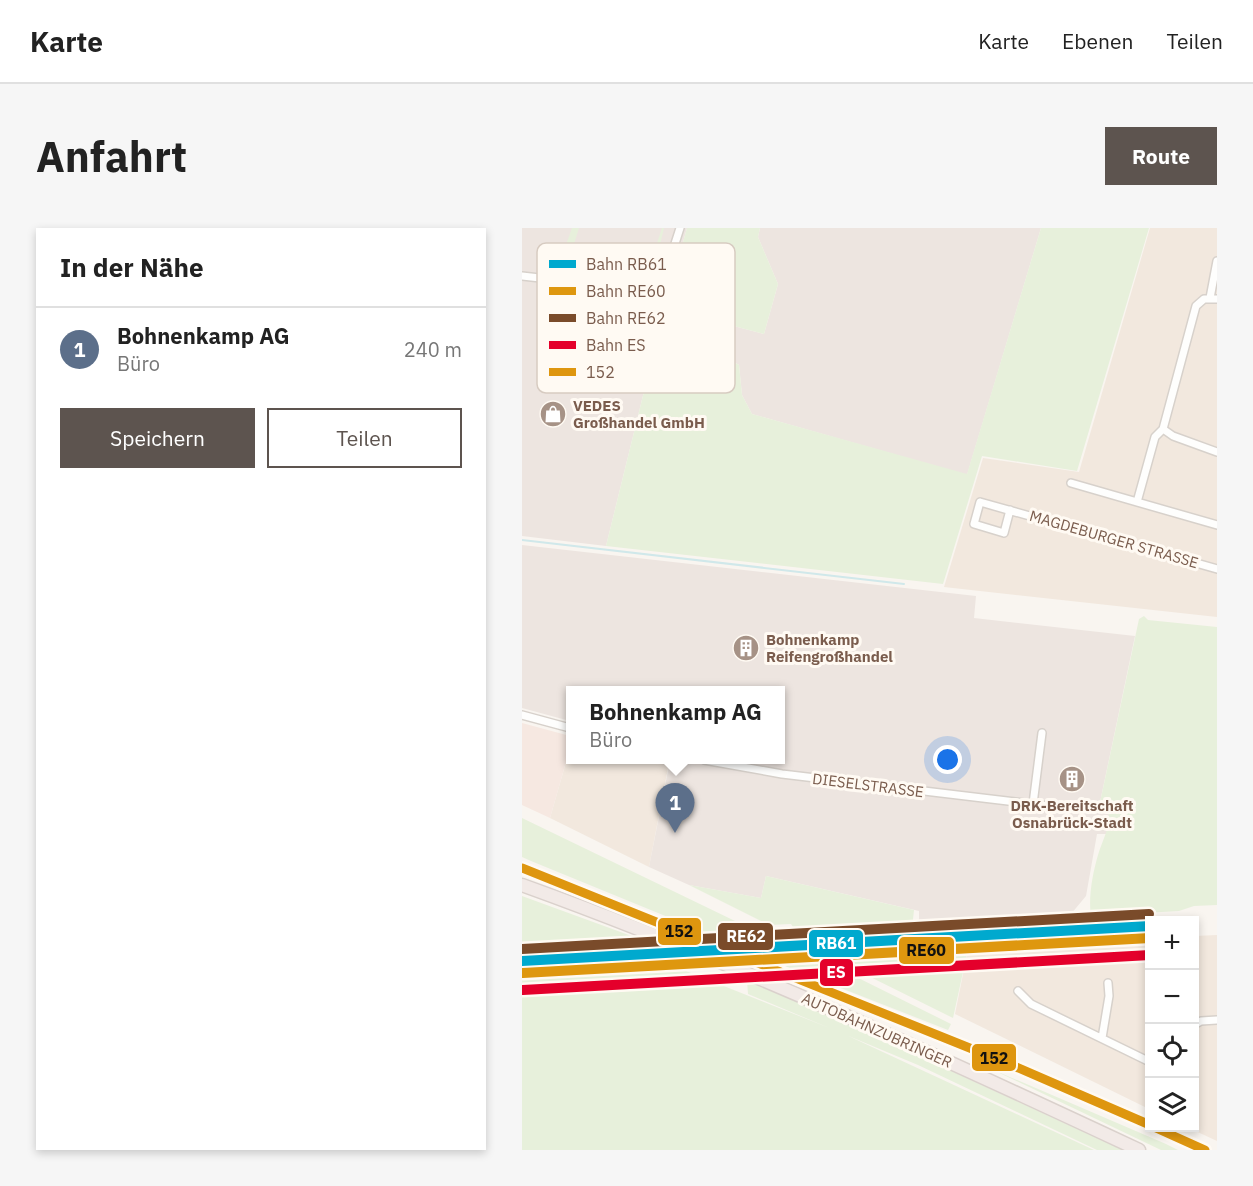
<!DOCTYPE html>
<html lang="de">
<head>
<meta charset="utf-8">
<style>
	body { margin:0; font-family:"IBM Plex Sans",sans-serif; background:#f6f6f6; color:#222 }
	.controls { position:absolute; right:18px; bottom:18px; display:grid; overflow:hidden; border-radius:0px; box-shadow:0 3px 9px #0003 }
	.controls button { width:54px; height:54px; display:grid; place-items:center; padding:0; border:0; border-bottom:2px solid #e0e0e0; background:#fff; color:#222; font:30px sans-serif }
	.you { position:absolute; left:426px; top:532px; width:21px; height:21px; margin:-15px; border:4px solid #fff; border-radius:50%; background:#1a73e8; box-shadow:0 0 0 9px #1a73e833 }
	.badge { display:grid; place-items:center; width:39px; height:39px; border-radius:50%; background:#5d544f; color:#fff; font-size:20px; font-weight:700 }
	.pin { position:absolute; translate:-50% -50px; filter:drop-shadow(0 2px 3px #0008) }
	.pin::after { content:''; position:absolute; top:32px; width:21px; height:18px; background:inherit; clip-path:polygon(0 0,100% 0,50% 100%) }
	.popup { position:absolute; left:44px; top:458px; width:219px; height:78px; box-sizing:border-box; display:grid; place-content:center; border-radius:0px; background:#fff; filter:drop-shadow(0 2px 4px #0005); font-size:20px; white-space:nowrap; color:#767676 }
	.popup b { font-size:22px; color:#222 }
	.popup::after { content:''; position:absolute; left:50%; top:100%; margin-left:-12px; border:12px solid transparent; border-top-color:#fff }
	.list { margin:0; padding:0; list-style:none }
	h2 { display:flex; justify-content:space-between; align-items:center; height:78px; margin:0; padding:0 24px; font-size:26px }
	h2 small { font-size:20px; font-weight:400; color:#767676 }
	.list li { display:grid; grid-template-columns:39px 1fr auto; gap:18px; align-items:center; box-sizing:border-box; height:84px; padding:0 24px; border-top:2px solid #e0e0e0 }
	.list b { display:block; font-size:22px; white-space:nowrap }
	.list p { margin:0; font-size:20px; white-space:nowrap; color:#767676 }
	.list em { font-size:20px; font-style:normal; color:#767676 }
	.actions { display:flex; gap:12px; padding:18px 24px }
	.actions a { flex:1; padding:14px 0; border:2px solid #5d544f; border-radius:0px; text-align:center; font-size:21px; color:#5d544f }
	.actions .main { background:#5d544f; color:#fff }
	.icon { flex:none; width:33px; height:33px; fill:none; stroke:currentColor; stroke-width:2; stroke-linecap:round; stroke-linejoin:round }
	.map { position:relative; flex:none; width:695px; height:922px; overflow:hidden; border-radius:0px }
	header { display:flex; align-items:center; gap:36px; box-sizing:border-box; height:84px; padding:0 30px; background:#fff; border-bottom:2px solid #e0e0e0 }
	header strong { font-size:28px }
	nav { display:flex; gap:33px; margin-inline-start:auto; font-size:21px }
	.intro { display:flex; align-items:center; justify-content:space-between; box-sizing:border-box; height:144px; padding:0 36px }
	h1 { margin:0; font-size:42px }
	.button { padding:15px 27px; border-radius:0px; background:#5d544f; color:#fff; font-size:21px; font-weight:700 }
	main { display:flex; gap:36px; padding:0 36px }
	aside { flex:1; background:#fff; border-radius:0px; box-shadow:0 3px 9px #0003 }
	.map>svg:first-child { display:block }
	.residential { fill:#f2e8de }
	.commercial { fill:#f6e8e1 }
	.industrial { fill:#ede5e0 }
	.green { fill:#e7f0db }
	.lines { fill:none; stroke-linecap:round; stroke-linejoin:round }
	.stream { stroke:#d0e8ea; stroke-width:2 }
	.street-casing { stroke:#d7d1cb; stroke-width:10 }
	.highway-casing { stroke:#dad1cc; stroke-width:15 }
	.street { stroke:#fefefd; stroke-width:7 }
	.highway { stroke:#f2eae7; stroke-width:12 }
	.bus-1-casing { stroke:#fffaf3; stroke-width:14 }
	.bus-1 { stroke:#de960f; stroke-width:9 }
	.rail-1-casing { stroke:#fffaf3; stroke-width:15 }
	.rail-2-casing { stroke:#fffaf3; stroke-width:15 }
	.rail-3-casing { stroke:#fffaf3; stroke-width:15 }
	.rail-4-casing { stroke:#fffaf3; stroke-width:15 }
	.rail-1 { stroke:#00a9ce; stroke-width:10 }
	.rail-2 { stroke:#de970f; stroke-width:10 }
	.rail-3 { stroke:#7a4b2a; stroke-width:10 }
	.rail-4 { stroke:#e4002b; stroke-width:10 }
	.labels { text-anchor:middle; dominant-baseline:central; stroke-width:6; stroke-linejoin:round; paint-order:stroke }
	.poi-label { font-size:15px; font-weight:bold; fill:#7a5c4d; stroke:#fffaf3; text-anchor:start }
	.street-label { font-size:15px; fill:#7a5c4d; stroke:#fffaf3 }
	.key { fill:#fffaf3; stroke:#d7cbc1; stroke-width:1.5 }
	.key-label { font-size:16px; fill:#7a5c4d }
	.line-badge { stroke:#fffaf3; stroke-width:2 }
	.badge-label { font-size:16px; text-anchor:middle; font-weight:bold; fill:#fff }
	.pale-badge-label { font-size:16px; text-anchor:middle; font-weight:bold; fill:#111 }
</style>
</head>
<body>
<header>
<strong>Karte</strong>
<nav><a>Karte</a><a>Ebenen</a><a>Teilen</a></nav>
</header>
<div class="intro"><h1>Anfahrt</h1><a class="button">Route</a></div>
<main>
<aside>
<h2>In der Nähe<small></small></h2>
<ul class="list">
<li><span class="badge" style="background:#5c6f8a">1</span><div><b>Bohnenkamp AG</b><p>Büro</p></div><em>240 m</em></li>
</ul>
<div class="actions"><a class="main">Speichern</a><a>Teilen</a></div>
</aside>
<div class="map">
<svg width="695" height="922" viewBox="0 0 695 922">
	<rect width="100%" height="100%" fill="#f9f5f0"/>
	<path class="residential" d="M628,0H695V389L422,359L461,230L557,244Z
		M48,520V532H133L147,535L127,639L28,590Z
		M695,707V913L667,900H672L673,708Z
		M627,711V881L433,786L446,721Z"/>
	<path class="commercial" d="M0,495L48,508V520L28,590L0,577Z"/>
	<path class="industrial" d="M0,0H165L144,74L84,318L0,308Z
		M238,0H519L445,247L230,186L220,167L217,137L200,127L208,97L242,106L256,56L236,9Z
		M0,317L454,368L452,390L613,408L577,579L586,581L588,593L585,606H575L564,668L544,692L397,701V683L244,648L239,670L167,657L127,639L148,532H258V462H48V493L0,480Z"/>
	<path class="green" d="M50,0H57L52,16L68,21L64,33L36,29L34,26L35,24L41,25Z
		M140,0H142L130,50L125,54L117,55L25,43L34,39H50V45L119,52V46L124,48Z
		M165,0H238L236,9L256,56L242,106L208,97L200,127L217,137L220,167L230,186L445,246L519,0H627L555,243L460,228L421,356L84,318L144,74Z
		M622,388L626,392L695,399V677L672,678L657,683L569,688C566,669 571,644 576,627C581,610 589,600 586,581L581,582L577,579L617,391Z
		M0,590L246,709L202,712L9,633L0,629Z
		M244,648L392,682L390,701L276,706L269,696L247,697L167,657L239,670Z
		M0,668L115,710L60,711L57,720L0,724Z
		M446,721L431,790L310,730Z
		M296,730L429,796L426,802L250,733Z
		M144,735L320,805L572,922H0V743Z
		M225,753L325,795L601,922H575L396,837L226,766Z
		M467,840L644,916L656,922H639Z"/>
	<g class="lines">
		<path class="stream" d="M0,312L382,356"/>
		<defs>
			<path id="street" d="M0,48L124,62L142,50L158,0
				M688,70L695,33
				M641,201L651,208L695,224
				M549,255L695,297
				M615,274L633,209L641,201L674,78L682,71H695
				M488,282L482,305L452,296L458,274L695,341
				M0,487L48,500
				M182,532L260,546L535,579
				M511,576L520,505
				M0,640L485,835L628,897
				M496,763L509,776L628,834
				M672,797L679,793L695,792
				M580,810L587,768L586,755
				M634,900L683,922"/>
			<path id="highway" d="M0,657C211,733 414,827 617,922"/>
		</defs>
		<use href="#street" class="street-casing"/>
		<use href="#highway" class="highway-casing"/>
		<use href="#street" class="street"/>
		<use href="#highway" class="highway"/>
		<defs>
			<path id="bus-1" d="M0,640L485,835L628,897
				M634,900L683,922"/>
		</defs>
		<use href="#bus-1" class="bus-1-casing"/>
		<use href="#bus-1" class="bus-1"/>
		<defs>
			<path id="rail-1" d="M0,733L628,698"/>
			<path id="rail-2" d="M1,745L628,710"/>
			<path id="rail-3" d="M0,721L627,686"/>
			<path id="rail-4" d="M1,762L628,727"/>
		</defs>
		<use href="#rail-1" class="rail-1-casing"/>
		<use href="#rail-2" class="rail-2-casing"/>
		<use href="#rail-3" class="rail-3-casing"/>
		<use href="#rail-4" class="rail-4-casing"/>
		<use href="#rail-1" class="rail-1"/>
		<use href="#rail-2" class="rail-2"/>
		<use href="#rail-3" class="rail-3"/>
		<use href="#rail-4" class="rail-4"/>
	</g>
	<defs>
		<symbol id="shop-disc" viewBox="-11 -11 22 22"><circle r="9.5" fill="#a69286" stroke="#fffaf3"/><path d="M-5-2.5h2.3a2.7 3.5 0 0 1 5.4 0H5L5.5 6h-11ZM-1.5-2.5h3a1.5 2.3 0 0 0-3 0Z" fill="#fff"/></symbol>
		<symbol id="building-disc" viewBox="-11 -11 22 22"><circle r="9.5" fill="#a69286" stroke="#fffaf3"/><path d="M-4-6H4V6H1V3H-1V6H-4ZM-2.5-4.3h1.7v1.8h-1.7ZM.8-4.3h1.7v1.8H.8ZM-2.5-1h1.7V.8h-1.7ZM.8-1h1.7V.8H.8Z" fill="#fff"/></symbol>
	</defs>
	<g fill-rule="evenodd">
		<use href="#shop-disc" x="16" y="171" width="30" height="30"/>
		<use href="#building-disc" x="209" y="405" width="30" height="30"/>
		<use href="#building-disc" x="535" y="536" width="30" height="30"/>
	</g>
	<g class="labels">
		<g class="poi-label">
			<text x="51" y="177">VEDES<tspan x="51" dy="17">Großhandel GmbH</tspan></text>
			<text x="244" y="411">Bohnenkamp<tspan x="244" dy="17">Reifengroßhandel</tspan></text>
			<text x="550" y="577" text-anchor="middle">DRK-Bereitschaft<tspan x="550" dy="17">Osnabrück-Stadt</tspan></text>
		</g>
		<g class="street-label">
			<text transform="translate(592 311) rotate(16)">MAGDEBURGER STRASSE</text>
			<text transform="translate(346 557) rotate(7)">DIESELSTRASSE</text>
			<text transform="translate(355 802) rotate(24)">AUTOBAHNZUBRINGER</text>
		</g>
	</g>
	<rect x="15" y="15" width="198" height="150" rx="9" class="key"/>
	<rect x="27" y="32" width="27" height="8" fill="#00a9ce"/>
	<rect x="27" y="59" width="27" height="8" fill="#de970f"/>
	<rect x="27" y="86" width="27" height="8" fill="#7a4b2a"/>
	<rect x="27" y="113" width="27" height="8" fill="#e4002b"/>
	<rect x="27" y="140" width="27" height="8" fill="#de960f"/>
	<g class="key-label">
		<text x="64" y="42">Bahn RB61</text>
		<text x="64" y="69">Bahn RE60</text>
		<text x="64" y="96">Bahn RE62</text>
		<text x="64" y="123">Bahn ES</text>
		<text x="64" y="150">152</text>
	</g>
	<g class="line-badge">
		<rect x="135" y="689" width="45" height="29" rx="6" fill="#de960f"/>
		<rect x="195" y="694" width="57" height="29" rx="6" fill="#7a4b2a"/>
		<rect x="286" y="701" width="56" height="29" rx="6" fill="#00a9ce"/>
		<rect x="376" y="708" width="57" height="29" rx="6" fill="#de970f"/>
		<rect x="297" y="730" width="35" height="29" rx="6" fill="#e4002b"/>
		<rect x="449" y="815" width="46" height="29" rx="6" fill="#de960f"/>
	</g>
	<g class="badge-label">
		<text x="224" y="714">RE62</text>
		<text x="314" y="721">RB61</text>
		<text x="314" y="750">ES</text>
	</g>
	<g class="pale-badge-label">
		<text x="157" y="709">152</text>
		<text x="404" y="728">RE60</text>
		<text x="472" y="836">152</text>
	</g>
</svg>
<div class="controls">
<button>+</button>
<button>−</button>
<button><svg class="icon" aria-label="locate" viewBox="0 0 24 24"><circle cx="12" cy="12" r="6"/><path d="M12 2v4M12 18v4M2 12h4M18 12h4"/></svg></button>
<button><svg class="icon" aria-label="layers" viewBox="0 0 24 24"><path d="M12 4l9 5-9 5-9-5zM3 14l9 5 9-5"/></svg></button>
</div>
<div class="you"></div>
<div class="pin badge" style="left:153px;top:605px;background:#5c6f8a">1</div>
<div class="popup"><b>Bohnenkamp AG</b>Büro</div>
</div>
</main>
</body>
</html>
